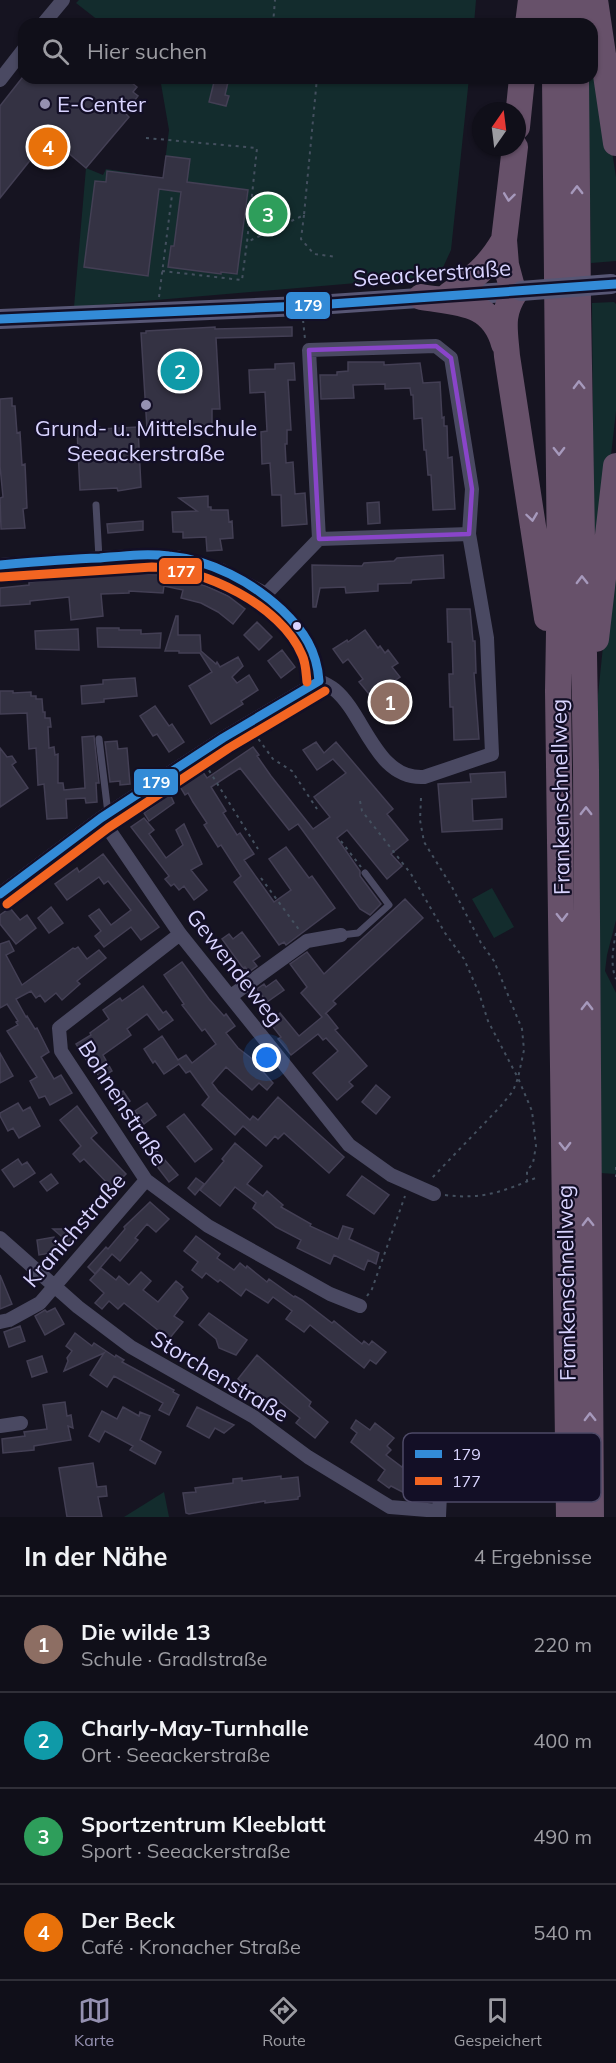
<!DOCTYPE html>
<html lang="de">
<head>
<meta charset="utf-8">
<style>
	body { margin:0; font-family:Mulish,sans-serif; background:#191822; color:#f1f3f6 }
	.compass { position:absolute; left:472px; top:102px; width:54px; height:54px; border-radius:50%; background:#100f19; box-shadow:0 2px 4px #0004; rotate:14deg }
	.you { position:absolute; left:267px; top:1058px; width:21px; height:21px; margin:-15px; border:4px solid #fff; border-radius:50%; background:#1a73e8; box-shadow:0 0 0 9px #1a73e833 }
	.badge { display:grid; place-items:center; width:39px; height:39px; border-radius:50%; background:#9591b1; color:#fff; font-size:20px; font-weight:700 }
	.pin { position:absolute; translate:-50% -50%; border:3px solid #fff; box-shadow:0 2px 6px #0006 }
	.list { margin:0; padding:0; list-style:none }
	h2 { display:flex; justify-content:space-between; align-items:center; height:78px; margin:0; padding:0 24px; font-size:26px }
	h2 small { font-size:20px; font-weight:400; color:#9c9ca2 }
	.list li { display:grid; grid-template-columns:39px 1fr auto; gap:18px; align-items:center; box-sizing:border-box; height:96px; padding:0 24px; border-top:2px solid #302f38 }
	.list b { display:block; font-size:22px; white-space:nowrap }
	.list p { margin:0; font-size:20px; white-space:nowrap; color:#9c9ca2 }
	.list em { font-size:20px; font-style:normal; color:#9c9ca2 }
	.icon { flex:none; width:33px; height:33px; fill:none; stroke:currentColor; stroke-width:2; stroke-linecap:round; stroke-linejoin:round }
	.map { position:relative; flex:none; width:616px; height:1517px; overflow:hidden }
	.search { position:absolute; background:#100f19; box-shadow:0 2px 4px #0004; left:18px; right:18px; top:18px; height:66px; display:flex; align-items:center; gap:15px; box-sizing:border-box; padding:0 21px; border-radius:18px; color:#9c9ca2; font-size:22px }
	.sheet { height:462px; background:#100f19 }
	nav { display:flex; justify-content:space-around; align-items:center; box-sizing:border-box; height:84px; border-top:2px solid #302f38; background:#100f19; font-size:16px; color:#9c9ca2 }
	nav a { display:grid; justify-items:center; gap:3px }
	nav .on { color:#9591b1 }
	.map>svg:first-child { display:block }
	.green { fill:#132c2d }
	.building { fill:#343243; stroke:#433f54; stroke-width:1.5 }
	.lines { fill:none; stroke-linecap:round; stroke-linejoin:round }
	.path { stroke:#44505f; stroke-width:2; stroke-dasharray:3 4.5; stroke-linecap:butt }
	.lane { stroke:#4a4962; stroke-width:7 }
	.street { stroke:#4a4962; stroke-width:14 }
	.secondary { stroke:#575674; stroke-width:20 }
	.highway { stroke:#67516a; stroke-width:26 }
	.secondary-bridge { stroke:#575674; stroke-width:20 }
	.bus-1-casing { stroke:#130f26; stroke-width:14 }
	.bus-2-casing { stroke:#130f26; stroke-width:14 }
	.bus-1 { stroke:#338bd7; stroke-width:9 }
	.bus-2 { stroke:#f26522; stroke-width:9 }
	.oneway { stroke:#a699bc }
	.marked { fill:none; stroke:#8945c9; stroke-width:4.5; stroke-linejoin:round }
	.poi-dot { fill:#9591b1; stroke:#130f26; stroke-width:2 }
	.bus-dot { fill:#d9d4ff; stroke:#130f26; stroke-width:2 }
	.labels { text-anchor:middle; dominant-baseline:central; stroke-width:4.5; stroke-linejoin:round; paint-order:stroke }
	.poi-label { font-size:22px; fill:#d9d4ff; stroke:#130f26; text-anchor:start }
	.street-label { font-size:22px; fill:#d9d4ff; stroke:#130f26 }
	.key { fill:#130f26; stroke:#4e4a67; stroke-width:1.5 }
	.key-label { font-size:16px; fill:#d9d4ff }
	.line-badge { stroke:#130f26; stroke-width:2 }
	.badge-label { font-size:16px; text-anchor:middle; font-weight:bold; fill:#fff }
</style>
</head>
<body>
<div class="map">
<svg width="616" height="1517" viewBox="0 0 616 1517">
	<rect width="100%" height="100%" fill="#161421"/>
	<path class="green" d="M79,0H476L474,24H103L76,3Z
		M592,24L616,177V261L591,263L588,78H592Z
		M160,78H469L451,250L439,276L74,307L86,168L103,175L106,169L163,178L169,130Z
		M614,302L616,304V411L597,579L594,578L592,303Z
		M616,520V920L607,955L605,971L616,993V1174L600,1173L595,760L598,695Z
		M492,888L514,927L494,938L472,899Z
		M164,1492L169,1517H124Z"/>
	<path class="building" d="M22,78H126L137,87L133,92L138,96L125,113L129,117L86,168L59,145L40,148L0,198V106Z
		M215,78H229L225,95L229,96L226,106L209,102Z
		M166,156L190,159L187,182L248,190L237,274L221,272V274L168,267L171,246H174L181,192L159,189L148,276L84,267L95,181L106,182L107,171L163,178Z
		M215,327V329L292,327V336L216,338L220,409H212V425L147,429L141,333H146V331Z
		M348,362H384V365L420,363L423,383L440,382L442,418L444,417V426H447L448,458L452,457L455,509L433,510L431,475H428L426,450H424L422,418L414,419L413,395H411L410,388L385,389V384L353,385L354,398L321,399L320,375H337V372L348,371Z
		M294,363L295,380H288L291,430H287V444H285L286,463L293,462L295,494L305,493L307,524L282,526L281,495H272L270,463L262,464L261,432L267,431L265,392L250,393L249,370L275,369V364Z
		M12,398V406H15L17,433L20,432L22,465L25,464L27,508L23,509L25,528L1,529L0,498L3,497L0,466V399Z
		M91,427H100V429L138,427L141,487L118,491L117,488L80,490L77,430L91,429Z
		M208,496V507H211V510H228L229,522L232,521L233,538L220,539L222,550L207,551L206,537L183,538V532H173L172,512L197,511L179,498Z
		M379,502L380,523L368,524L367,503Z
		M143,521V530L108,533L107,524Z
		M443,555L444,578L412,580L411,583L378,584V591L346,593L345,587L320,588L316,607H313L312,565L362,566L364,563L394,561L397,558Z
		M99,573V576L143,574L164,575L206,586L228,596L245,609L233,624L218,612L201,603L181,598L183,590L164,586L163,593L129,591V593L101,594L103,616L71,620L69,597L30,601V604L0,606V588L29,585V582L67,578V575Z
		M447,609H470L473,641H475L476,673H474L479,739L454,740L453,707H450L449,674H453L452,642H448Z
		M176,616H178V635H200L201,651L216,664L217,662L220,667L238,657L243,666L232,677L237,683L249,675L258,690L241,701L243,704L211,724L189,686L212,672L200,653H179V651H165Z
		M257,622L272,637L259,650L244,635Z
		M97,628H119V630H141V634L161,633L160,648L98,647Z
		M78,629L79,650L36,649L35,631Z
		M365,630L378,648L380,646L385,653L388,650L398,663L392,667L400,677L387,686L384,683L369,694L359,682L363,679L348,659L343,663L333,649L347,640L348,642Z
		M282,650L295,667L281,678L268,661Z
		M135,678L137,696L104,699V702L82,704L81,686L103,684V680Z
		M0,691H13V693L31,692V696H36V699H42L43,712H45V718H50L51,727H48L49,748L54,747L55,755L58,754V783H63L64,790L85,788L82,737L94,736L99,783H96L97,802L86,803L85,798L66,799L67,818L47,819L44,784L38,785L36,748L29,749L27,713L0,714Z
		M155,706L169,726L172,724L184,742L169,752L157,734L153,736L140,716Z
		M117,741L118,749L127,748L130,784L120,785V781L110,782L105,742Z
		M316,742L324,753L336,742L393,809L387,814L408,840L391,854L402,866L387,879L347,830L337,838L360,871V876L381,904L370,915L360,909L298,824L289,830L240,768L211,787L226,811L223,813L237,835L240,833L254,854L244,860L274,902L291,890L269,859L286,847L309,878L312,876L335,908L286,945L284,942L279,945L234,882L241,876L221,845L218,847L204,825L207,823L193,802L188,793L185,795L176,780L198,765L207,778L253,747L259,755L257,756L271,776L313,829L330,817L314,797L346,773L333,759L317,770L303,750Z
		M0,748L7,757L12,756L16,762L12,765L28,788L0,807Z
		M505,772L506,797L472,799L473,821L502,819V829L442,832L438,784L471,782L470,774Z
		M170,794L174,803L149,821L144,813Z
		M144,818L154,830L149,834L166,858L183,845L176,830L184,824L202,864L191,870L207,890L194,900L184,886L179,890L174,884L171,886L165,879L169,876L131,827Z
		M103,854L159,927L141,940L131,927L104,947L95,936L101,931L89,916L99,909L111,925L131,910L108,881L104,884L99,877L67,900L55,884L77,868L79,872Z
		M405,899L423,918L333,1001L336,1004L325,1014L326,1013L338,1028L335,1030L367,1066L349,1082L353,1086L337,1100L313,1073L338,1051L326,1038L323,1040L318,1034L291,1055L278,1039L281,1037L270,1023L280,1013L299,1036L322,1017L301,993L307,987L290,964L307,952L324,974Z
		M51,907L63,923L49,933L38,918Z
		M10,908L20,920L27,915L36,928L16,944L0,924V915Z
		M242,932L260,956L253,961L257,966L249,972L245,967L243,968L240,964L222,939L229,934L233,939Z
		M9,941L14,951L6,955L22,985L73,948L75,949L78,947L87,959L99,950L106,958L77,981L80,984L62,1000L56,993L45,1002L40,995L36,998L31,991L16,999L26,1017L27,1016L35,1029L37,1028L49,1052L41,1057L54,1079L61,1075L72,1093L50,1105L45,1096L39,1098L30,1081L37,1077L7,1031L18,1025L16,1022L18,1021L7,1004L0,1008V944Z
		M182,962L209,999L224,1016L226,1014L235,1026L226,1033L238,1048L251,1058L273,1083L267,1090L259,1083L252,1090L226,1067L212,1083L218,1091L250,1120L253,1116L258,1120L278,1097L344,1157L329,1173L284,1133L278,1139L275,1136L266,1146L243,1126L235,1135L202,1105L209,1097L190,1071L186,1073L179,1064L164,1074L155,1061L153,1063L144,1049L162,1036L178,1060L186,1055L192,1063L216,1044L205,1029L202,1031L182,1005L184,1004L164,975Z
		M276,980L284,990L267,1002L257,989L264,984L266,987Z
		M143,986L163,1013L166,1011L173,1020L159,1030L147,1014L127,1029L131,1035L103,1055L112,1071L100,1078L91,1063L89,1064L76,1044L91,1035L90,1033L109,1019L103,1010L120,998L122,1001Z
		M0,1053L13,1076L0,1083Z
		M376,1085L390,1097L376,1114L362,1102Z
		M123,1091L130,1101L120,1108L113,1098Z
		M18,1103L23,1111L30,1107L40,1126L19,1138L13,1128L8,1131L0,1116V1113Z
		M147,1103L156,1115L144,1124L135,1111Z
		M77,1106L97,1133L91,1138L126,1174L112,1188L84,1159L80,1162L73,1154L81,1146L60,1120Z
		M184,1114L212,1149L195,1162L167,1127Z
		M235,1143L262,1166L247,1184L263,1196L267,1191L283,1205L281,1207L311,1224L310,1226L338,1239L343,1226L353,1229L349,1239L379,1253L376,1264L368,1260L364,1270L334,1255L330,1264L297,1248L301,1240L276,1227L253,1208L256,1203L235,1187L220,1206L200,1190L224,1161L222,1159Z
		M156,1150L178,1175L169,1182L149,1156Z
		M18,1159L22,1165L27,1162L35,1173L14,1187L2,1170Z
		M51,1174L58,1183L47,1191L40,1182Z
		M362,1176L389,1195L374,1214L347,1195Z
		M196,1178L204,1184L195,1195L188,1188Z
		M150,1202L169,1219L156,1232L147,1224L135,1238L138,1240L120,1261L112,1254L95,1274L88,1267L106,1247L108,1249L125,1229L124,1227Z
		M53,1229H67L75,1236L69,1243Z
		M196,1236L220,1254L217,1258L234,1270L240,1263L246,1268L247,1266L267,1282L269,1279L294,1297L295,1296L302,1300L332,1323L334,1321L362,1344L364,1341L369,1345L372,1341L386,1352L376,1364L370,1360L364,1368L310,1325L304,1332L286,1319L292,1311L273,1297L268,1303L246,1289L241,1296L220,1280L218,1282L206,1273L202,1278L192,1270L198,1262L184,1251Z
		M54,1237L57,1252L39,1255L37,1240Z
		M101,1268L116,1280L119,1276L129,1285L141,1272L151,1281L143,1290L158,1302L176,1281L183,1287L181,1289L188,1298L174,1316L183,1322L169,1339L124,1303L118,1309L109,1301L102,1309L95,1303L104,1293L90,1280Z
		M0,1275L12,1304L0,1309Z
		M55,1308L64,1324L45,1335L35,1316L45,1310L47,1312Z
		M209,1313L247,1340L236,1355L219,1348L216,1339L199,1325Z
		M20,1326L25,1341L9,1347L4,1332Z
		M75,1333L92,1346L94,1343L115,1357L116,1355L124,1360L122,1362L174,1390L173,1392L179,1395L169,1415L159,1410L163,1403L114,1376L107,1387L90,1375L104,1353L64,1371L68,1361L67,1358L72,1351L66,1346Z
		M257,1355L311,1402L309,1406L328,1422L315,1438L296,1423L300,1418L274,1397L267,1406L258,1399L260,1397L238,1379Z
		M42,1356L47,1372L32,1377L27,1361Z
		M65,1402L67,1416L71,1415L73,1428L68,1426L71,1440L34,1446V1450L3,1453L2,1439L25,1436L24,1432L47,1429L43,1405Z
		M123,1407L139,1416L140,1412L150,1416L140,1440L161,1452L155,1464L130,1450L133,1446L105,1431L99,1442L89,1436L102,1411L117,1419Z
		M197,1407L221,1419L234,1425L224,1433L215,1428L209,1438L187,1426Z
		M356,1420L370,1430L375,1423L394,1438L387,1446L391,1450L386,1455L402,1467L409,1453L424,1461L418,1472L430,1478L418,1500L391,1486L389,1488L378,1480L385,1470L351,1442L357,1433L351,1428Z
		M93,1463L97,1487L106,1486L107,1496L98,1497L102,1517H67L59,1468Z
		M281,1476V1479L298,1477L300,1496L298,1497V1499L265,1503V1501L189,1514L186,1513L183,1493L196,1492L195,1488L233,1483V1479L242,1478V1481Z"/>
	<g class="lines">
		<path class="path" d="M273,24L275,0
			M146,138L257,148L247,242L304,215L317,78
			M304,215L301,239L314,254L337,257
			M162,271L242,280L247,242
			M159,297L172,195
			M303,320L305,339
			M254,733L273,759L292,771L317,809
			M205,764L258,849
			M421,798L420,820L424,842L452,887L481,943L494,961L522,1029L524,1050L518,1078L532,1111L536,1146L533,1163L527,1171V1182
			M360,801L362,811L411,874L445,933L464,959L479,993L488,1021L518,1078L513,1091L500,1107L430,1180
			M341,841L361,867
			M261,878L300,931
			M616,933C613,948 610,965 616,979
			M616,1167V1177
			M445,1195C483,1200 504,1191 538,1177
			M367,1296L372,1289L405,1196"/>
		<path class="lane" d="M96,505L99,558
			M266,594C283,611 307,630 315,652C319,661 318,671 319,681
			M99,739L108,813
			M341,935L358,933L389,905L365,873"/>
		<path class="street" d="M43,24L63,0
			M0,80L24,49
			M0,565L132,556L177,557L221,570L266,594L319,539L469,534
			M101,818L180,934L349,1145L391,1175L434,1194
			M0,894L101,818L223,738L319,681C324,683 330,686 335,690C365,715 376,780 424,777L492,754L487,638L469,534L472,489L451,358L436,346L309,350L319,539
			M180,934L59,1028L61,1051L146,1180L208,1226L330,1294L360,1306
			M231,996L307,941L341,935
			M0,1238L78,1307L131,1347L254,1417L308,1457L390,1507L439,1511
			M0,1322L9,1320L40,1303L146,1180
			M0,1426L21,1423
			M439,1517L441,1471"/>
		<path class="secondary" d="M0,319L302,306L521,291"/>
		<path class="highway" d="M554,0V24
			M575,0V24
			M595,0L616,143
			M528,24L531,0
			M555,78L560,573L558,691L569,1517
			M576,78L578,308L586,770L591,1517
			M517,127L522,78
			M513,291L506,265L504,240L515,147
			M516,291C500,314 505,330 507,356L547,618
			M449,295C474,278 489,266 504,240
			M421,297C458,303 492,301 504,344
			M596,639L616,466"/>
		<path class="secondary-bridge" d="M521,291L611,284"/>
		<defs>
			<path id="bus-1" d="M0,319L302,306L616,284
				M0,565C33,562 67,559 100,558C123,556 146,553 169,556C211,560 252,582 282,610C304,631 317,651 319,681
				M0,894L101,818L223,738L319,681"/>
			<path id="bus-2" d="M1,577L152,567C203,568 281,605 302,655C306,663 306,673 307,682
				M7,904L108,828L229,748L325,691"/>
		</defs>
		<use href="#bus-1" class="bus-1-casing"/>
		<use href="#bus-2" class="bus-2-casing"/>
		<use href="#bus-1" class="bus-1"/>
		<use href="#bus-2" class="bus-2"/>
	</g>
	<defs><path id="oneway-chevron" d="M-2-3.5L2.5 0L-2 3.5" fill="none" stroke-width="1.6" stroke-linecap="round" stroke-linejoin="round" transform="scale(1.5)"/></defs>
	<g class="oneway">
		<use href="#oneway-chevron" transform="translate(577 190) rotate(-90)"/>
		<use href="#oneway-chevron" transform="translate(509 197) rotate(97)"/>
		<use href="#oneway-chevron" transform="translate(579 385) rotate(-91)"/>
		<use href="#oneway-chevron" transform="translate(559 451) rotate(89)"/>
		<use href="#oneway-chevron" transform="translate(532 517) rotate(82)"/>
		<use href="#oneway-chevron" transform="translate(582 580) rotate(-91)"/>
		<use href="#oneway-chevron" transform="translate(586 811) rotate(-90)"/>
		<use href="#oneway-chevron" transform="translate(562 917) rotate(89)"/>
		<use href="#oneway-chevron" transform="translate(587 1006) rotate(-90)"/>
		<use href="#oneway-chevron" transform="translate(565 1146) rotate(89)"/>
		<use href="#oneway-chevron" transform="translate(588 1222) rotate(-91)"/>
		<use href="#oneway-chevron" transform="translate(590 1417) rotate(-91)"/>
	</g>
	<path class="marked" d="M436,346L451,358L472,489L469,534L319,539L309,350Z"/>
	<g class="poi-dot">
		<circle cx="45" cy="104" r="6"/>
		<circle cx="146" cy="405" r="6"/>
	</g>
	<circle class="bus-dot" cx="297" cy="626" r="5"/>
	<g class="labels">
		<g class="poi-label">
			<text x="57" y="104">E-Center</text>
			<text x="146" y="428" text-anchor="middle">Grund- u. Mittelschule<tspan x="146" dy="25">Seeackerstraße</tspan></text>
		</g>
		<g class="street-label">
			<text transform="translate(432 273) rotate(-4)">Seeackerstraße</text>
			<text transform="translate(560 797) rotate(-91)">Frankenschnellweg</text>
			<text transform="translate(235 967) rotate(52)">Gewendeweg</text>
			<text transform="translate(123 1103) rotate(57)">Bohnenstraße</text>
			<text transform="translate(74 1230) rotate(-49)">Kranichstraße</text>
			<text transform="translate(566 1283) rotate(-91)">Frankenschnellweg</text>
			<text transform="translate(220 1376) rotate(31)">Storchenstraße</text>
		</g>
	</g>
	<rect x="403" y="1433" width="198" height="69" rx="9" class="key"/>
	<rect x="415" y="1450" width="27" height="8" fill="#338bd7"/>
	<rect x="415" y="1477" width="27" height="8" fill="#f26522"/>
	<g class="key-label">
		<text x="452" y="1460">179</text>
		<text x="452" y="1487">177</text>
	</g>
	<g class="line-badge">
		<rect x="285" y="291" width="46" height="29" rx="6" fill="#338bd7"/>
		<rect x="158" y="557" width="45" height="28" rx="6" fill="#f26522"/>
		<rect x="133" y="768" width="46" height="28" rx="6" fill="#338bd7"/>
	</g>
	<g class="badge-label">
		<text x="308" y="311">179</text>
		<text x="181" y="577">177</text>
		<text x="156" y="788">179</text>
	</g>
</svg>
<svg class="compass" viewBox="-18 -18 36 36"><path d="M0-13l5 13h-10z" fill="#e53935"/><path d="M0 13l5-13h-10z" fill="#9c9ca2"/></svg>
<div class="you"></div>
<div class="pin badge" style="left:390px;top:702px;background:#8d6e63">1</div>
<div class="pin badge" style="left:180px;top:371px;background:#0f9aa8">2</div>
<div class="pin badge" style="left:268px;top:214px;background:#2e9e5b">3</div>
<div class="pin badge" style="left:48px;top:147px;background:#e8710a">4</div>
<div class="search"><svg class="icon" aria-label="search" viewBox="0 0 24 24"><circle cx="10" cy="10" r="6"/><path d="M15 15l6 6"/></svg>Hier suchen</div>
</div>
<section class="sheet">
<h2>In der Nähe<small>4 Ergebnisse</small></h2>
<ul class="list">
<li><span class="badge" style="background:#8d6e63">1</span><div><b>Die wilde 13</b><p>Schule · Gradlstraße</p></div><em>220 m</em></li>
<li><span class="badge" style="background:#0f9aa8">2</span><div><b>Charly-May-Turnhalle</b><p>Ort · Seeackerstraße</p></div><em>400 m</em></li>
<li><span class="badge" style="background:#2e9e5b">3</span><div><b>Sportzentrum Kleeblatt</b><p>Sport · Seeackerstraße</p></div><em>490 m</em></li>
<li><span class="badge" style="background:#e8710a">4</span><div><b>Der Beck</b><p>Café · Kronacher Straße</p></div><em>540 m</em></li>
</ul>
</section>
<nav>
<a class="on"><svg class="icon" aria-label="map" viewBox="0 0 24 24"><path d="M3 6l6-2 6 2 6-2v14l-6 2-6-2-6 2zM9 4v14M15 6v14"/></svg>Karte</a>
<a><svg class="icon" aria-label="directions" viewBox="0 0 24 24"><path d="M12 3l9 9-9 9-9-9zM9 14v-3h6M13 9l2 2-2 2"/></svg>Route</a>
<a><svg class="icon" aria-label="saved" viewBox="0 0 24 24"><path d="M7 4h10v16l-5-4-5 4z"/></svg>Gespeichert</a>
</nav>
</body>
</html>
